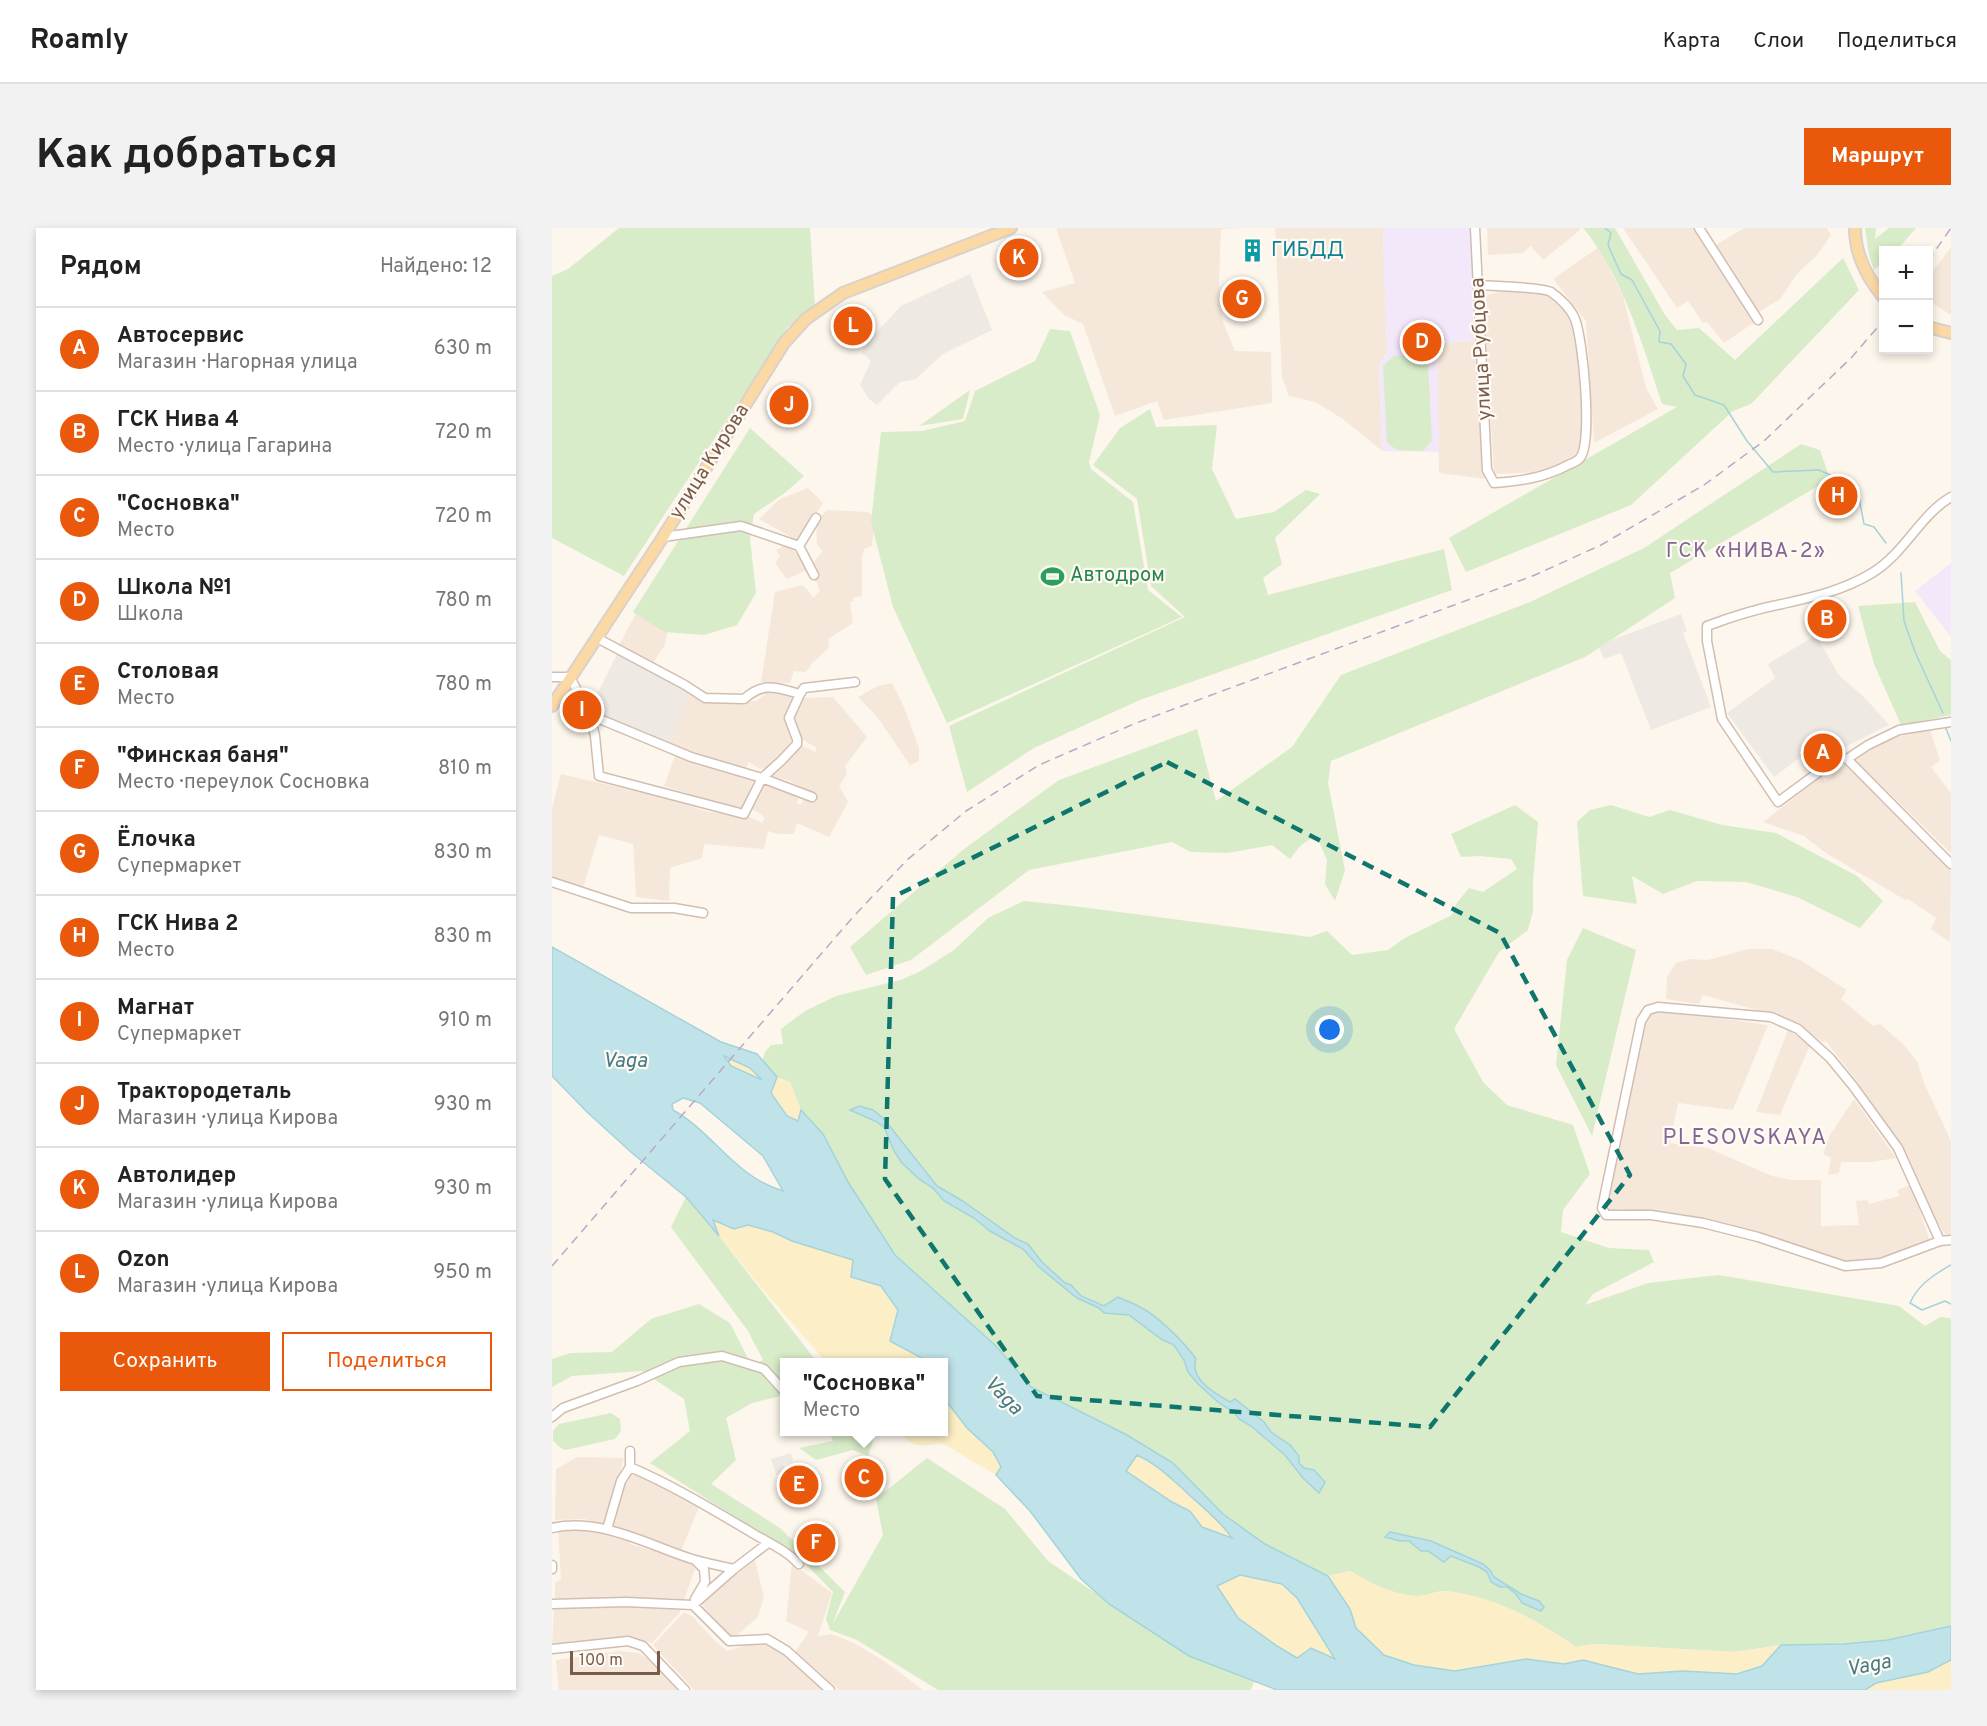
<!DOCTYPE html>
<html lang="ru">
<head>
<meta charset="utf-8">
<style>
	body { margin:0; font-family:Overpass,sans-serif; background:#f2f2f2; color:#222 }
	.controls { position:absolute; right:18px; top:18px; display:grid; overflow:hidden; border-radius:0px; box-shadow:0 3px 9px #0003 }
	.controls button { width:54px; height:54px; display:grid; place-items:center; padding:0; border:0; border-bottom:2px solid #e0e0e0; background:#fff; color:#222; font:30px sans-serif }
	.scale { position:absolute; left:18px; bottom:15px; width:90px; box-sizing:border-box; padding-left:6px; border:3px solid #7a5c4d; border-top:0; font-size:16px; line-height:21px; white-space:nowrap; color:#7a5c4d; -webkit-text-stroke:4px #fffaf3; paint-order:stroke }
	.you { position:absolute; left:778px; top:802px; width:21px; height:21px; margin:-15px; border:4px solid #fff; border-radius:50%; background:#1a73e8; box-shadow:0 0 0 9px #1a73e833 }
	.badge { display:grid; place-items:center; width:39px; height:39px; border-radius:50%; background:#ea580c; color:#fff; font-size:20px; font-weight:700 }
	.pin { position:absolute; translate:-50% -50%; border:3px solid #fff; box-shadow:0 2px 6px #0006 }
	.popup { position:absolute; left:228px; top:1130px; width:168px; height:78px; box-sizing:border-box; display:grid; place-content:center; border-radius:0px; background:#fff; filter:drop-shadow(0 2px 4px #0005); font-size:20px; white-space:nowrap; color:#767676 }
	.popup b { font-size:22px; color:#222 }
	.popup::after { content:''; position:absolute; left:50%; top:100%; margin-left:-12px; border:12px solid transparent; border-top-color:#fff }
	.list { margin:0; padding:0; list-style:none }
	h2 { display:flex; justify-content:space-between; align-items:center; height:78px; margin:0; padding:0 24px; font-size:26px }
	h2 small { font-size:20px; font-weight:400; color:#767676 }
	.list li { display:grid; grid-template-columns:39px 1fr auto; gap:18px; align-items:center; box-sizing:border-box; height:84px; padding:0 24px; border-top:2px solid #e0e0e0 }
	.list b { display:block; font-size:22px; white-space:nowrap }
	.list p { margin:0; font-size:20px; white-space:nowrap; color:#767676 }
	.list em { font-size:20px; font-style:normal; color:#767676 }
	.actions { display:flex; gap:12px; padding:18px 24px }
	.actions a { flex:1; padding:14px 0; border:2px solid #ea580c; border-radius:0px; text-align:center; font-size:21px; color:#ea580c }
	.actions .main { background:#ea580c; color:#fff }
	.map { position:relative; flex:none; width:1399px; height:1462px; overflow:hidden; border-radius:0px }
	header { display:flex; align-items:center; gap:36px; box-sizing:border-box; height:84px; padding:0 30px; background:#fff; border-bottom:2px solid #e0e0e0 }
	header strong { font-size:28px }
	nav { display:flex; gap:33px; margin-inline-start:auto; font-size:21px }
	.intro { display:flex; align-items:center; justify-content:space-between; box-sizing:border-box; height:144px; padding:0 36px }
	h1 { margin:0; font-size:42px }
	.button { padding:15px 27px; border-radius:0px; background:#ea580c; color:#fff; font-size:21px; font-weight:700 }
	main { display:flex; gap:36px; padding:0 36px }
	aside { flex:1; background:#fff; border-radius:0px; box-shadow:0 3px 9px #0003 }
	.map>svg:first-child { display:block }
	.residential { fill:#f5e8da }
	.industrial { fill:#efe9e4 }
	.education { fill:#f3e8fa }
	.green { fill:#d8ecc9 }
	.sand { fill:#fcefc7 }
	.water { fill:#bfe3e8; stroke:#a5d3da; stroke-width:1.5; fill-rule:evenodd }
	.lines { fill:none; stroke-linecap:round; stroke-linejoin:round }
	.stream { stroke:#a5d3da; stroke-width:1.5 }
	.minor-casing { stroke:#d1beb0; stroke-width:11 }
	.major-casing { stroke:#dad1cd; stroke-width:14 }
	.minor { stroke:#fff; stroke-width:8 }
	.major { stroke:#fbd9a5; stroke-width:10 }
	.rail { stroke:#b9a8c9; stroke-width:1.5; stroke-dasharray:9 6; stroke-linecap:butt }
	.marked { fill:none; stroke:#0f766e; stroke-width:4.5; stroke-dasharray:12 8; stroke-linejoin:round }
	.labels { text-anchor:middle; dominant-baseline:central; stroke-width:4.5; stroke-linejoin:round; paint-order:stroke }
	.culture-label { font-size:20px; fill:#0d838f; stroke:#fffaf3; text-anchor:start }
	.street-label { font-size:20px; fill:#7a5c4d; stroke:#fffaf3 }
	.leisure-label { font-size:20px; fill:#27864d; stroke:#fffaf3; text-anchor:start }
	.neighbourhood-label { font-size:21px; letter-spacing:1.5px; fill:#846695; stroke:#fffaf3 }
	.water-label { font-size:21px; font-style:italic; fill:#437c86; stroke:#fffaf3 }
	.quarter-label { font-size:22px; letter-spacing:1.5px; fill:#846695; stroke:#fffaf3 }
</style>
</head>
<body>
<header>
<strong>Roamly</strong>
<nav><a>Карта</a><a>Слои</a><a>Поделиться</a></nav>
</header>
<div class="intro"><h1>Как добраться</h1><a class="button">Маршрут</a></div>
<main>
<aside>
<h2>Рядом<small>Найдено: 12</small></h2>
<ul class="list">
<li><span class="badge">A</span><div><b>Автосервис</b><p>Магазин · Нагорная улица</p></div><em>630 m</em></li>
<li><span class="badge">B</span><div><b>ГСК Нива 4</b><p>Место · улица Гагарина</p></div><em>720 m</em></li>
<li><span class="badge">C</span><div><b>&quot;Сосновка&quot;</b><p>Место</p></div><em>720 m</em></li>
<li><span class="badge">D</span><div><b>Школа №1</b><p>Школа</p></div><em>780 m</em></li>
<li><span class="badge">E</span><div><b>Столовая</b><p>Место</p></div><em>780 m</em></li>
<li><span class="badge">F</span><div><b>&quot;Финская баня&quot;</b><p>Место · переулок Сосновка</p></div><em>810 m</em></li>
<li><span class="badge">G</span><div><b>Ёлочка</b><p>Супермаркет</p></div><em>830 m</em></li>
<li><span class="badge">H</span><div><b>ГСК Нива 2</b><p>Место</p></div><em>830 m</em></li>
<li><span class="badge">I</span><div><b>Магнат</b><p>Супермаркет</p></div><em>910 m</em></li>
<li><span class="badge">J</span><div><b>Трактородеталь</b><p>Магазин · улица Кирова</p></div><em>930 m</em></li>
<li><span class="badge">K</span><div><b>Автолидер</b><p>Магазин · улица Кирова</p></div><em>930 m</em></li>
<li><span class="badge">L</span><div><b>Ozon</b><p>Магазин · улица Кирова</p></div><em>950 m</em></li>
</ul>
<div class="actions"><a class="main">Сохранить</a><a>Поделиться</a></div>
</aside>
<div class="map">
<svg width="1399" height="1462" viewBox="0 0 1399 1462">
	<rect width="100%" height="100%" fill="#fdf6ec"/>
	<path class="residential" d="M504,0H690L669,1L667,54L671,94L683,123L719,124L720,175L612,192L605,173L563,188L531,96L512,87L490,64L523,55Z
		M723,0H831L835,123L827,138L830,223L791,191L763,174L737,168L730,149Z
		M935,0H1027L1028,2L991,32L979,18L971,25L936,27Z
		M1071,0H1142L1203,94L1172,115L1155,94L1151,95L1136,73L1125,80Z
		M1192,0H1275L1279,7L1266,26L1245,46L1228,71L1207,84L1164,17Z
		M1047,19L1071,68L1094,160L1106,181L1042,215L1034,93L1001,51Z
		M1399,19V87L1377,73L1376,50Z
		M982,62L1002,66L1020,88L1024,101L1033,180L1029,182L1031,197L1029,227L989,244L942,246L932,81L935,67L951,63Z
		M925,112L931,208L934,251L887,245L885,116Z
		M256,260L271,275L246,313L207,291L228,271Z
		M276,282L316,284L324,289L325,296L321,306L320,318L312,321L310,330V368L302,369L301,374H298L301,395L276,411L277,420L261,434L254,444L242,443L238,455L209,454L223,364L250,357L255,361L261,370L268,363L261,345V335L271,323L265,317L264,292Z
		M236,315L257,341L235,351L223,335L228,328L224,322Z
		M85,384L116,400L113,417L101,435L67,417Z
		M340,455L352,479L367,520V533L358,537L326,490L306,469L326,458Z
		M221,461L245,467L239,501L240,511L232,525L220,538L208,541L197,534L194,540L117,517L138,463L185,473H204Z
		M281,469L315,509L293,538L295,546L287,558L296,574L277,609L245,595L242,606H226L216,603L212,621L152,616L150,630L118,640L117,673L84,669L81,616L47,607L31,660L0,649V580L9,546L117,571L157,584L197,589L210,595L213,590L208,585L199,581L211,552L248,566L245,575L248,577L256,564L238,553L217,547L247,516L263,524L265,520L249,511L240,487L248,470Z
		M1378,502L1388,532L1379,539L1399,565V625L1303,532L1321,515L1333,511Z
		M124,525L202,551L190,582L112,558Z
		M1293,536L1399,639L1398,714L1379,701L1384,690L1356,671L1353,672L1274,625L1252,608L1211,594L1269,549L1273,553Z
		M1196,721H1220L1248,732L1295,762L1289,771L1321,798L1328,796L1353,818L1366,835L1372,855L1399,913V1008L1395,1009L1377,982L1356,928L1304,852L1274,813L1271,814L1240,794L1219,786L1151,767L1147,776L1114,771L1115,749L1124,735L1139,731L1156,732Z
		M1103,783L1127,784L1216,797L1181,882L1126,875L1118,915L1156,920L1220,948L1240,952H1269V998L1307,997L1304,973L1315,972L1317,976L1347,968L1345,962L1359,957L1378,1013L1318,1035L1294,1037L1272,1025L1244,1019L1087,984L1070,981L1069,986L1055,983L1054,976L1092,797L1097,787Z
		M1236,802L1258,817L1228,887L1204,884Z
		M1302,871L1344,930L1319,934H1289L1287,945L1276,947L1279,930L1271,926L1278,907Z
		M26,1229L72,1230L54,1297L32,1291L3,1292L4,1241Z
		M79,1245L114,1258L148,1277L129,1323L59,1299L65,1281L62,1278L70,1256L76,1254Z
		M31,1300L57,1305L76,1311L78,1316L137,1333L143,1341L132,1372L122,1370L28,1374L3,1370V1354L9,1352L6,1302Z
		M203,1332L212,1369L206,1389L181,1411L148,1374Z
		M240,1335L280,1365L266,1408L280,1406L302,1415L332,1433L371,1462H287L243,1424L257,1404L234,1393Z
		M74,1376L124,1379L129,1383L100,1415L87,1411L0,1419L2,1378Z
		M132,1384L141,1389L162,1412L175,1423L194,1417L215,1414L218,1420L228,1422L271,1462H142L101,1417Z
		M67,1423L87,1425L98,1433L126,1462H7L4,1432Z"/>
	<path class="industrial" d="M418,46L440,102L391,126L364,151L348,154L325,177L318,172L308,157L319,133L309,124L321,108L349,78Z
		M1129,386L1135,403L1131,405L1159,479L1099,502L1069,425L1052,431L1046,417Z
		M1264,407L1287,447L1314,471L1337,497L1289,521L1278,507L1222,549L1175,485L1223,450L1216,436Z
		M66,424L138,463L117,517L52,491L38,481Z
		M239,1225L241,1233L231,1236L233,1245L224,1247L219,1231Z"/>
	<path class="education" d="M831,0H920L925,112L885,116L887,224L830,223L827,138L835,123Z
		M1399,335V409L1363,363Z"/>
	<path class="green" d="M67,0H258L263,79L236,99L72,348L0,310V48L16,41Z
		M1031,0H1063L1113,87L1125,102L1147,100L1183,132L1291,30L1307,62L1199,176L1181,183L1079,277L914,344L897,310L1125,179L1110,176C1091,117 1070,47 1031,0Z
		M1313,0H1324L1323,11L1337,0H1364L1345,22H1332L1331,34L1322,42L1317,28Z
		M498,101L518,103L548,187L537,234L539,241L581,274L596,362L630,389L395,495L341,379L319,294L329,204L370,203L413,193L423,163L483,133Z
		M864,127L876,135L880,213L871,223L845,222L835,215L831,138L842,128Z
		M418,162L411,191L367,198Z
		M598,181L604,199L665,197L660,241L684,291L722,284L754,262L768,266L723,310L730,336L711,350L716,366L712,368L892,321L900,362L588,472L482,520L415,564L397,498L633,389L599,358L585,271L541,237L568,200Z
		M198,200L252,248L234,264L202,286L198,310L204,365L185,397L152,407L112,404L81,384Z
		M1249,216L1268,222L1278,251L1118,345L1123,370L1033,429L779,533L776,555L793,642L783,673L773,656L775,632L764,607L748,618L738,631L720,617L676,625L639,624L620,614L477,642L359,732L314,747L298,719L412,621L507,552L645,501L664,573L740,519L789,447L978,374L1092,320Z
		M1363,374L1388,423L1399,432V487L1349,497L1322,436L1306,378Z
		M963,577L986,594L981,654V683L976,702L947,724L902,801L931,854L955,877L1021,897L1038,946L1011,982L1009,1004L1057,1020L1097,1022L1102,1034L1041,1066L1033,1077L1096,1055L1167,1047L1347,1078L1373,1098L1388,1089L1399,1090V1398L1336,1412L1292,1416L1229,1417L1182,1424L1042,1416L1024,1419C985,1392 942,1368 893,1363C884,1363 875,1368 866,1368C840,1367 819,1355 798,1343L776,1348L713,1316L671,1286L621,1235L575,1207L480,1159L444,1118L343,1027L296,954L271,906L249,882L238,854L225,849L210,833L213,824L219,817L231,816L229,801L253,783L284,768L348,752L367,744L402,722L436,690L472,673L521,678L758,709L775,703L800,727L836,722L851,711L900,687L904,676L917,660L931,664L965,641L959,631L927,628L909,629L899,606Z
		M1059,577L1097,589L1118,582L1170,597L1224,605L1305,648L1331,673L1308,700L1245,669L1194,654L1145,653L1111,666L1080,648L1085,676L1031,668L1025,594L1038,582Z
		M1031,700L1084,722L1040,908L1004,837L1015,732Z
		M134,969L167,1008L265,1134H232V1182L229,1168L200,1175L174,1190L184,1232L159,1256L228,1300L293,1364L280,1397L331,1307L324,1271L375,1230L453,1281L496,1333L637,1428L702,1454L699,1462H386L305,1412L278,1402L274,1391L281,1364L247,1329L98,1235L138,1203L132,1171L90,1143L20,1148L0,1159V1131L18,1125L60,1124L99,1091L147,1076L178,1095L200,1138L211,1132L196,1103L119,999Z
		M59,1185L68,1191L69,1203L63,1211L13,1222L6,1218L1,1212V1203L7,1196Z
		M277,1204H324L316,1228L301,1222L264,1232L247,1220L281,1213Z"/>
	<path class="sand" d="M171,828L198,840L212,853L179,838Z
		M225,849L238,854L249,882L246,894L235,889L218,865Z
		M160,991L182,1001L196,997L221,1004L240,1013L301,1032L300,1049L329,1058L346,1083L338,1113L368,1129L371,1134H274L212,1063L167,1008Z
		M392,1170L415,1200L441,1224L449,1239L444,1247L390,1215L370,1218L359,1215L346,1204H392Z
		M585,1226L611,1241L630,1261L662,1288L681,1310L650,1299L638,1283L620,1274L574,1243Z
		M798,1343C819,1355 840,1367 866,1368C875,1368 884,1363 893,1363C942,1368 985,1392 1024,1419L1042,1416L1182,1424L1229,1417L1210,1438L1185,1446L1131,1443L1086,1446L1031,1432L1012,1436L974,1431L903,1443L862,1437L832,1427L804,1400L798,1381L776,1348Z
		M688,1347L730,1356L745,1370L784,1432L746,1430L725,1418L686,1390L665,1358Z
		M1399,1432V1462H1313L1324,1455L1376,1444Z"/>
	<path class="water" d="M0,719L169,814L205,826L225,849L219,865L235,888L246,893L249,882L271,906L296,954L343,1027L444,1118L479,1159L575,1207L621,1235L671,1286L713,1316L776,1348L798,1381L804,1400L832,1427L862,1437L903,1443L974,1431L1012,1436L1031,1432L1086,1446L1131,1443L1185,1446L1210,1438L1229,1417L1292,1416L1336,1412L1399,1398V1432L1376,1444L1324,1455L1313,1462H725L637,1428L557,1376L529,1351L478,1283L444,1247L449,1239L441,1224L415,1200L392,1170V1134H371L368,1129L338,1113L346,1082L329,1058L299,1049L301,1032L240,1013L221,1004L196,997L182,1001L161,992L167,1008L134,969L80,925L35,884L0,848ZM172,828L198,840L210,852L179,838ZM131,870L148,875L211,928L231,963C183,949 161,904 121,882L120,876ZM585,1227C603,1235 615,1247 630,1260C647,1277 666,1290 680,1310L650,1299L638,1283L620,1274L574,1243ZM688,1347L730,1356L745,1370L783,1431L759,1420L745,1430L725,1418L686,1390L665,1358Z
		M307,878L321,882L332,891L385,958L409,972L463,1010L476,1016L490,1034L513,1055L519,1057L529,1068L552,1078L566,1069C574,1073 581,1075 588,1079C605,1087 634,1116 644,1131C637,1151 663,1165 678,1174L683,1171L712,1194L719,1204L738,1217L747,1228V1235L752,1240L762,1242L773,1254L767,1265L751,1250L733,1227L699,1198L687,1191L682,1184L667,1175L646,1156L636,1144L632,1132L622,1117L609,1111L577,1087L552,1085L547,1080L525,1070L487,1039L471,1021L438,1003L422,990L392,973L381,960L367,951L350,935L342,923L332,899L323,893L298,882Z
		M838,1304L879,1313L931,1336L938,1342L942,1349L969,1366L987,1373L992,1379L989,1383L970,1375L964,1366L955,1359H948L939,1354L935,1344L927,1339L899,1328L892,1334L876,1323H869L857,1313H848L833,1309Z"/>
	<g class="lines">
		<path class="stream" d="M1053,0L1059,5L1056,17L1069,46L1080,52L1108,103L1107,114L1119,116L1134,136L1131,148L1143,167L1172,177L1195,213L1221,244L1267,242L1305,259L1312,296L1322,299L1334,315
			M1349,345L1352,393L1363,424L1391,485
			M1393,498L1399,513
			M1399,1037C1381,1047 1366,1057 1358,1075L1370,1082L1393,1073L1399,1076"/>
		<defs>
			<path id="minor" d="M923,0L935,242L942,255C968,253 992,250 1016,237C1020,235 1025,234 1028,230C1041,215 1031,111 1023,91C1019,81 1008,70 999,64C991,59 940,58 927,57
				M1147,0L1206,92
				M1399,269C1368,287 1353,325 1320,345C1292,362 1262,369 1230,376C1204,381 1179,389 1155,398V413L1170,491L1226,574L1287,529L1295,531L1316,517L1347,502L1399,494
				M111,309L189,298L247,318L264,290
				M247,318L262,347
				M0,449H18L38,487L43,508L47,548L192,586L210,550L229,533L245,516V511L237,490L248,466C225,460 212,453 192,471L153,470L133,457L45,410
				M248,466L252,460L303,454
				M38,487L139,529L210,550L260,569
				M1295,531L1399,636
				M0,654L79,680H122L151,685
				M1388,1013L1329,1035L1293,1038L1206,1009L1151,995L1099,987H1054L1050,980L1089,793L1096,782L1106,779L1219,789L1246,801L1278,830L1301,858L1346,920L1388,1013L1399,1012
				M0,1189L11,1180L85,1153L127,1134L170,1128L212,1141L232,1163
				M78,1239C120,1257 158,1280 197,1303C214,1314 233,1321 247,1336
				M0,1300C48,1289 96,1317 140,1331C154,1335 168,1338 182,1341
				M55,1301L69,1253L78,1239V1223
				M0,1337V1341
				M143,1371L153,1354L152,1341L144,1333
				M0,1376L74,1374L141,1377L177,1413L215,1411L235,1423L278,1462
				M141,1377L182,1341L216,1315
				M0,1421L76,1413L91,1418L133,1462"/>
			<path id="major" d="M1303,0C1303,26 1315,50 1332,70
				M1376,99L1399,105
				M0,478L111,309L232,115L254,91L291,65L459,0"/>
		</defs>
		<use href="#minor" class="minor-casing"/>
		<use href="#major" class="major-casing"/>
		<use href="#minor" class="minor"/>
		<use href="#major" class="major"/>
		<path class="rail" d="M1376,33L1399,0
			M0,1038L301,689L355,632L414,583L487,537L584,495L983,347L1049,317L1152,257L1212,213L1299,130L1332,92"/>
	</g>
	<path class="marked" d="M615,534L948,705L1078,947L878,1199L485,1168L333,951L341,669Z"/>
	<defs>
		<symbol id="building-bare" viewBox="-9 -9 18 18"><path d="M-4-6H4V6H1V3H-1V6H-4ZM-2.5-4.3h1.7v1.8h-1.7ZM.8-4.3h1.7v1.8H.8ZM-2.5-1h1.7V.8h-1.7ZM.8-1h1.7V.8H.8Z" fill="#0f9aa8" stroke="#fffaf3" stroke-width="2.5" paint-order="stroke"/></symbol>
		<symbol id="stadium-bare" viewBox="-9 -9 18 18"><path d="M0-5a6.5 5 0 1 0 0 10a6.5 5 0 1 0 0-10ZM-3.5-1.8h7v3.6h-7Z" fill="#2e9e5b" stroke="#fffaf3" stroke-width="2.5" paint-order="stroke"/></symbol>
	</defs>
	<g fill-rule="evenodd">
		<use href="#building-bare" x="684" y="6" width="33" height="33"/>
		<use href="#stadium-bare" x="484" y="332" width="33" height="33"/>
	</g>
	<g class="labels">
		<g class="culture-label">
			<text x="719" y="23">ГИБДД</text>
		</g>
		<g class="street-label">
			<text transform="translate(930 121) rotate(-93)">улица Рубцова</text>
			<text transform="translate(158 234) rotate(-58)">улица Кирова</text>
		</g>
		<g class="leisure-label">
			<text x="518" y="348">Автодром</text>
		</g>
		<g class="neighbourhood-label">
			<text x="1194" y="323">ГСК «НИВА-2»</text>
		</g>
		<g class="water-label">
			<text x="73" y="833">Vaga</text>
			<text transform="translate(451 1168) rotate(46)">Vaga</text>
			<text transform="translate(1317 1438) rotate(-11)">Vaga</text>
		</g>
		<g class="quarter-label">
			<text x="1193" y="910">PLESOVSKAYA</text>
		</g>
	</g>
</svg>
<div class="controls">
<button>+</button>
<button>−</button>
</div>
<div class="scale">100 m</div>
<div class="you"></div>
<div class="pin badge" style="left:1271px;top:525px">A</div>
<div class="pin badge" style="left:1275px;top:391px">B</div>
<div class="pin badge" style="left:312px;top:1250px">C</div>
<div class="popup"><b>&quot;Сосновка&quot;</b>Место</div>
<div class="pin badge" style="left:870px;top:114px">D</div>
<div class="pin badge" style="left:247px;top:1257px">E</div>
<div class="pin badge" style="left:264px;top:1315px">F</div>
<div class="pin badge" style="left:690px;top:71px">G</div>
<div class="pin badge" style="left:1286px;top:268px">H</div>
<div class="pin badge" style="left:30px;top:482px">I</div>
<div class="pin badge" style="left:237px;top:177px">J</div>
<div class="pin badge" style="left:467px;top:30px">K</div>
<div class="pin badge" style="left:301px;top:98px">L</div>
</div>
</main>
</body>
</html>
